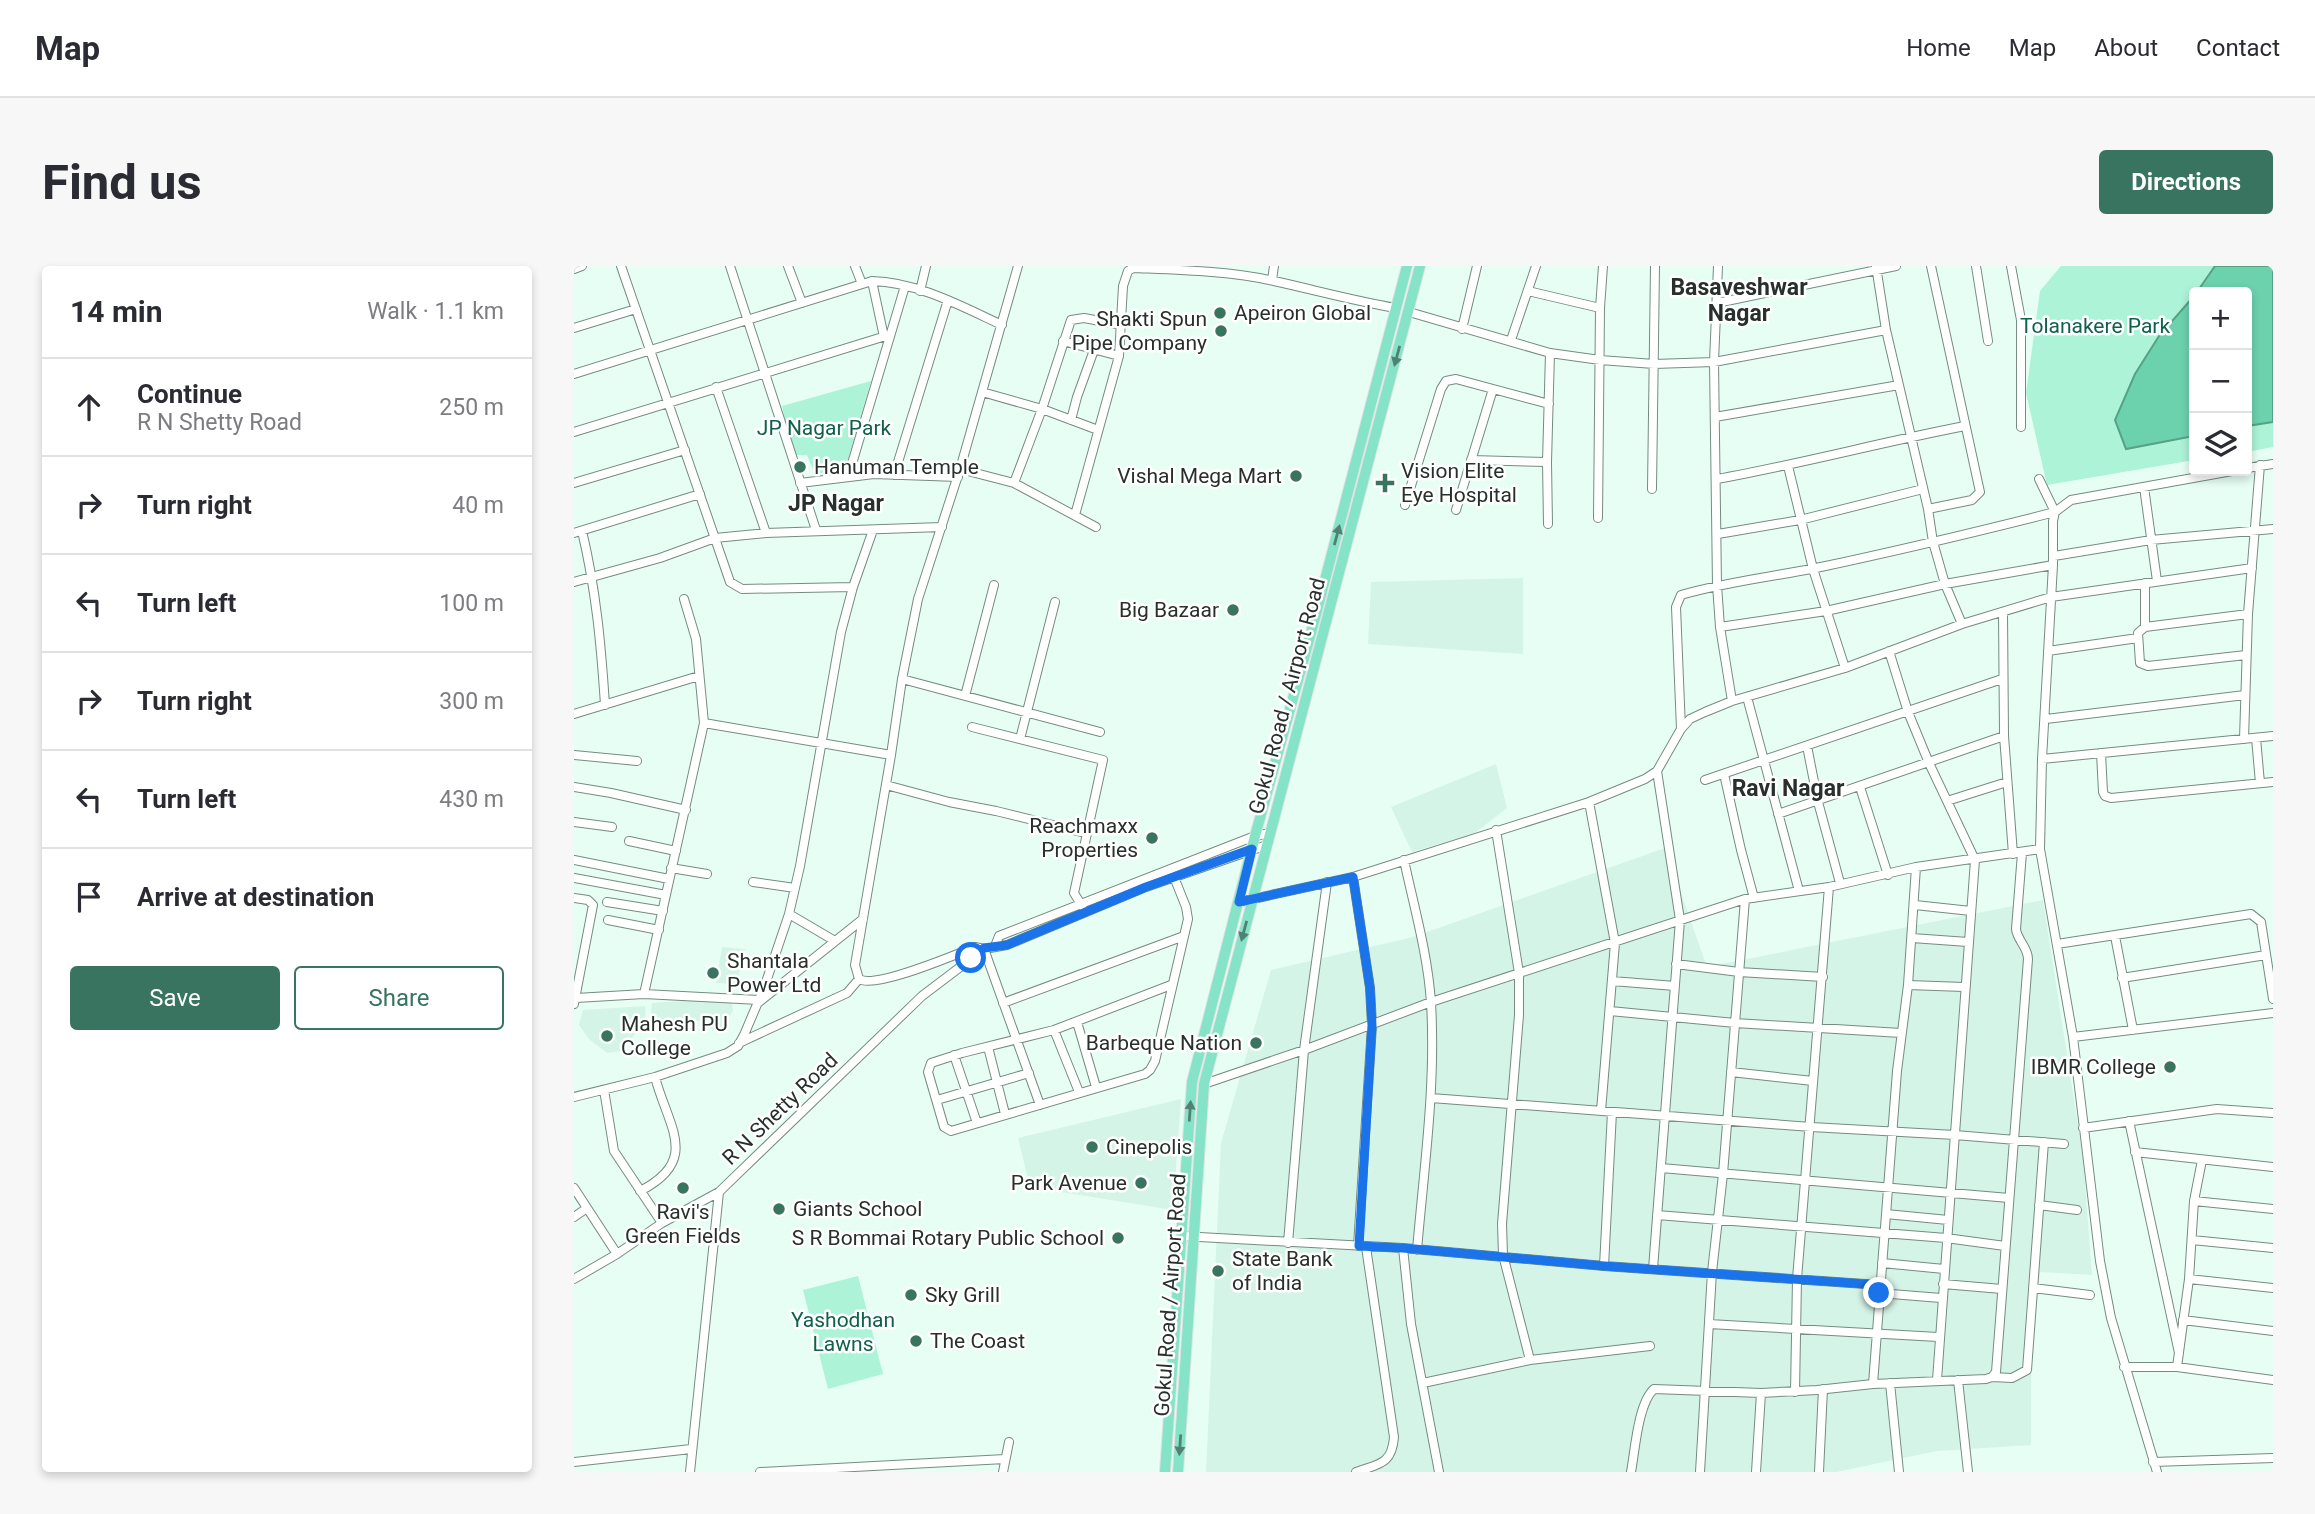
<!DOCTYPE html>
<html lang="en">
<head>
<meta charset="utf-8">
<style>
	body { margin:0; font-family:Roboto,sans-serif; background:#f7f7f7; color:#2b2b33 }
	.controls { position:absolute; right:21px; top:21px; display:grid; overflow:hidden; border-radius:7px; box-shadow:0 4px 10px #0003 }
	.controls button { width:63px; height:63px; display:grid; place-items:center; padding:0; border:0; border-bottom:2px solid #e1e1e2; background:#fff; color:#2b2b33; font:35px sans-serif }
	.stop { position:absolute; width:21px; height:21px; margin:-16px; border:5px solid #1a73e8; border-radius:50%; background:#fff }
	.stop.end { background:#1a73e8; border-color:#fff; box-shadow:0 2px 7px #0008 }
	.list { margin:0; padding:0; list-style:none }
	h2 { display:flex; justify-content:space-between; align-items:center; height:91px; margin:0; padding:0 28px; font-size:30px }
	h2 small { font-size:23px; font-weight:400; color:#7c7c81 }
	.list li { display:grid; grid-template-columns:46px 1fr auto; gap:21px; align-items:center; box-sizing:border-box; height:98px; padding:0 28px; border-top:2px solid #e1e1e2 }
	.list b { display:block; font-size:26px; white-space:nowrap }
	.list p { margin:0; font-size:23px; white-space:nowrap; color:#7c7c81 }
	.list em { font-size:23px; font-style:normal; color:#7c7c81 }
	.actions { display:flex; gap:14px; padding:21px 28px }
	.actions a { flex:1; padding:16px 0; border:2px solid #38745f; border-radius:7px; text-align:center; font-size:24px; color:#38745f }
	.actions .main { background:#38745f; color:#fff }
	.icon { flex:none; width:38px; height:38px; fill:none; stroke:currentColor; stroke-width:2; stroke-linecap:round; stroke-linejoin:round }
	.map { position:relative; flex:none; width:1699px; height:1206px; overflow:hidden; border-radius:7px }
	header { display:flex; align-items:center; gap:42px; box-sizing:border-box; height:98px; padding:0 35px; background:#fff; border-bottom:2px solid #e1e1e2 }
	header strong { font-size:33px }
	nav { display:flex; gap:38px; margin-inline-start:auto; font-size:24px }
	.intro { display:flex; align-items:center; justify-content:space-between; box-sizing:border-box; height:168px; padding:0 42px }
	h1 { margin:0; font-size:49px }
	.button { padding:18px 32px; border-radius:7px; background:#38745f; color:#fff; font-size:24px; font-weight:700 }
	main { display:flex; gap:42px; padding:0 42px }
	aside { flex:1; background:#fff; border-radius:7px; box-shadow:0 4px 10px #0003 }
	.map>svg:first-child { display:block }
	.built { fill:#d4f4e7 }
	.green { fill:#acf3d7 }
	.water { fill:#6cd1ad; stroke:#57a186; stroke-width:2 }
	.lines { fill:none; stroke-linecap:round; stroke-linejoin:round }
	.minor-casing { stroke:#768b82; stroke-width:10 }
	.major-casing { stroke:#e1e2e1; stroke-width:12 }
	.minor { stroke:#fff; stroke-width:8 }
	.major { stroke:#85e3c7; stroke-width:10 }
	.oneway { fill:#518172 }
	.route { stroke:#1a73e8; stroke-width:9 }
	.poi-dot { fill:#38745f; stroke:#fff; stroke-width:2.5 }
	.labels { text-anchor:middle; dominant-baseline:central; stroke-width:5; stroke-linejoin:round; paint-order:stroke }
	.poi-label { font-size:21px; fill:#27302c; stroke:#fff; text-anchor:start }
	.park-label { font-size:21px; fill:#10614a; stroke:#fff }
	.street-label { font-size:21px; fill:#27302c; stroke:#fff }
	.neighbourhood-label { font-size:23px; font-weight:bold; fill:#27302c; stroke:#fff }
</style>
</head>
<body>
<header>
<strong>Map</strong>
<nav><a>Home</a><a>Map</a><a>About</a><a>Contact</a></nav>
</header>
<div class="intro"><h1>Find us</h1><a class="button">Directions</a></div>
<main>
<aside>
<h2>14 min<small>Walk · 1.1 km</small></h2>
<ul class="list">
<li><svg class="icon" aria-label="ahead" viewBox="0 0 24 24"><path d="M12 20V5M6 11l6-6 6 6"/></svg><div><b>Continue</b><p>R N Shetty Road</p></div><em>250 m</em></li>
<li><svg class="icon" aria-label="right" viewBox="0 0 24 24"><path d="M7 20v-9h11M14 6l5 5-5 5"/></svg><div><b>Turn right</b></div><em>40 m</em></li>
<li><svg class="icon" aria-label="left" viewBox="0 0 24 24"><path d="M17 20v-9H6M10 6l-5 5 5 5"/></svg><div><b>Turn left</b></div><em>100 m</em></li>
<li><svg class="icon" aria-label="right" viewBox="0 0 24 24"><path d="M7 20v-9h11M14 6l5 5-5 5"/></svg><div><b>Turn right</b></div><em>300 m</em></li>
<li><svg class="icon" aria-label="left" viewBox="0 0 24 24"><path d="M17 20v-9H6M10 6l-5 5 5 5"/></svg><div><b>Turn left</b></div><em>430 m</em></li>
<li><svg class="icon" aria-label="arrive" viewBox="0 0 24 24"><path d="M6 21V4h12l-3 4 3 4H6"/></svg><div><b>Arrive at destination</b></div></li>
</ul>
<div class="actions"><a class="main">Save</a><a>Share</a></div>
</aside>
<div class="map">
<svg width="1699" height="1206" viewBox="0 0 1699 1206">
	<rect width="100%" height="100%" fill="#e7fef4"/>
	<path class="built" d="M949,312V388L794,378L797,316Z
		M922,498L933,542L901,567L838,586L817,541Z
		M1091,582L1133,701L1469,634L1509,892L1518,1009L1466,1006L1457,1085V1179L1363,1185L1262,1206H632L647,877L697,704L839,671Z
		M148,681L171,683L163,718L142,717Z
		M157,732L159,745L145,766L135,762L137,754L76,757L78,737Z
		M71,740L72,755L47,785L33,787L15,773L5,759L9,744Z
		M607,833L599,944L456,921L444,872Z"/>
	<path class="green" d="M1487,0H1641L1623,26H1620V30L1585,70L1561,108L1552,183L1620,170V194L1473,219L1452,127L1466,25Z
		M297,115L271,204L241,208L233,189H218L208,140Z
		M1699,156V181L1673,186V160Z
		M284,1010L309,1108L254,1123L229,1024Z"/>
	<path class="water" d="M1641,0H1699V156L1673,160V26H1623Z
		M1620,30V170L1552,183L1541,154L1561,108L1585,70Z"/>
	<g class="lines">
		<defs>
			<path id="minor" d="M47,0L156,316L168,323L279,321
				M156,0L242,264
				M214,0L228,37
				M281,0L288,18
				M444,0L386,203L344,333L328,413L317,489L281,699L285,713C302,723 380,689 401,681L410,683L466,839
				M1144,0L1140,96L1143,319L1146,361L1158,435
				M1302,0L1312,64L1354,243L1359,276L1371,318L1388,358
				M1402,0L1414,75
				M1437,0L1447,54V161
				M0,3L8,0
				M698,14L700,0
				M298,15L310,71
				M346,25L352,0
				M954,25L1026,42
				M1143,37L1322,0
				M835,46L976,87L1026,94L1080,98L1140,96L1312,64
				M0,62L62,43
				M888,63L903,0
				M937,74L962,0
				M489,75L545,90
				M0,108L298,15C343,16 387,40 428,59
				M142,121L192,267
				M408,126L468,143L524,164
				M1141,151L1325,119
				M497,154L503,131L520,84
				M0,166L315,69
				M897,194L973,196
				M1214,200L1239,303L1271,402
				M1673,202L1699,198
				M386,203L440,217L522,261
				M320,209L374,34
				M274,211L331,20
				M1143,213C1226,198 1308,176 1391,160
				M0,217L111,184
				M226,217L300,208L384,211
				M440,217L468,143L497,54L510,52L548,59
				M1570,221L1583,315
				M1078,223L1081,0
				M831,239L867,123L872,115L882,113L975,138
				M1354,243L1398,234L1406,226L1357,0
				M882,244L919,123
				M501,249L545,90L549,20L554,5L559,2C606,4 655,5 700,15C741,24 781,35 822,42
				M1024,252L1026,42L1029,0
				M974,258L973,196L976,87
				M8,265C22,324 27,378 31,439
				M0,267L126,228
				M1144,268L1226,254L1349,223
				M1480,290L1577,274L1699,263
				M0,316L86,292L141,272L192,267L368,261
				M1429,347L1430,470L1439,588
				M1146,361L1252,345L1371,318L1479,299
				M1571,361V317
				M1315,385L1334,446L1355,497L1401,594L1363,1114
				M1474,385L1564,372
				M1672,389L1574,400L1566,397L1564,367L1571,361L1674,348
				M328,413L526,466
				M391,430L420,319
				M1173,431L1225,625
				M0,448L125,410
				M1472,453L1671,429
				M130,457L317,489
				M398,461L529,494L500,627L508,640
				M1107,463L1102,341L1107,329C1151,316 1197,311 1242,302C1322,285 1402,266 1481,246L1465,213
				M1682,472L1686,517
				M446,473L481,336
				M1670,473L1674,348L1686,199
				M1233,480L1244,536L1266,617
				M1527,487L1529,526L1531,530L1537,532L1699,516
				M0,489L63,495
				M1468,493L1699,470
				M1150,508L1167,584L1180,632
				M1131,514L1428,413
				M312,519L375,536L422,545L507,566
				M0,521L37,527L112,544
				M1286,521L1314,609
				M1373,535L1433,516
				M1015,536L1041,677L1027,845
				M1204,548L1430,470
				M0,556L38,561
				M922,564L945,707V749L928,958L929,989L956,1094
				M55,575L102,585
				M0,594L95,613
				M830,594C840,641 854,689 857,737C862,819 850,902 843,984
				M97,602L133,608
				M779,611L796,722L798,759L784,980
				M0,612L92,629
				M179,616L221,622
				M0,632L14,634L19,639L0,738
				M33,636L89,645
				M665,636L779,611L1015,536L1071,513L1083,505L1107,463L1116,453L1131,446L1158,435L1271,402L1388,358L1477,331L1678,302
				M1341,639L1397,645
				M215,648L261,675
				M34,654L85,664
				M1541,670L1559,764
				M1338,672L1394,676
				M1483,678L1677,648L1687,656L1699,733
				M421,680L425,670L681,570L696,567
				M1102,698L1165,706L1249,711
				M1548,712L1692,689
				M1038,715L1101,720
				M597,719L480,764L388,787L357,797L354,806L370,861L377,865L571,808L576,804L581,795L614,653L612,641L600,611
				M1334,719L1390,721
				M70,728L185,734
				M2,732L70,728L130,457L122,373L110,333
				M185,736L289,653
				M429,737L610,670
				M1036,745L1161,757L1327,767
				M503,756L522,821
				M480,764L505,826
				M1499,771L1699,747
				M165,777L273,727L285,713
				M414,781L431,848
				M380,789L403,857
				M1157,806L1239,815
				M630,818L730,784L857,736L1171,633L1255,621L1342,601L1466,583
				M30,824L40,885L88,957
				M0,831L81,811L153,787L164,780L170,769L190,722L215,648L226,600L267,366L279,321L299,264
				M857,832L1237,861L1381,869L1490,878
				M363,834L455,807
				M1555,855L1605,1087
				M1509,862L1643,843L1699,847
				M1561,886L1699,901
				M1087,902L1435,932
				M0,922L43,988
				M66,925C127,894 94,861 81,811
				M1620,935L1699,943
				M1465,939L1503,944
				M1312,948L1374,954
				M1083,949L1372,972L1431,980
				M0,951L13,942
				M607,970L829,982L1030,1000L1306,1019
				M1618,974L1699,982
				M714,977L730,784L753,616
				M829,982L837,1058L865,1206
				M1308,997L1370,1003
				M1030,1000L1038,846
				M1079,1003L1106,654L1083,505
				M0,1013L43,988L88,957L145,926L348,730L410,683L433,679L572,621L693,579
				M1615,1013L1699,1022
				M1369,1018L1428,1023
				M1459,1022L1516,1029
				M1305,1027L1367,1032
				M1609,1054L1699,1065
				M1135,1058L1364,1071
				M1550,1101H1603L1699,1114
				M1603,1101L1615,1013L1620,935L1628,894
				M1418,1111L1438,1112L1453,1104L1470,876
				M1384,1114L1394,1206
				M849,1117L956,1094L1076,1080
				M1316,1117L1325,1206
				M1299,1118L1323,805L1334,719L1342,601
				M1221,1126L1223,1013L1255,621
				M0,1196L117,1183
				M1579,1196L1699,1192
				M116,1206L145,926
				M186,1206L431,1193
				M429,1206L435,1176
				M782,1206C804,1198 818,1199 820,1171L792,981
				M1057,1206C1061,1185 1064,1137 1080,1123L1187,1127L1243,1124L1299,1118L1412,1113L1418,1111L1422,1106L1454,693C1454,681 1443,674 1442,663L1448,587
				M1126,1206L1138,1006L1149,908L1171,633
				M1182,1206L1187,1127
				M1245,1206L1249,1123
				M1583,1206L1537,1052L1526,995L1499,771L1466,583L1468,493L1479,299V255L1481,246L1497,234L1658,205"/>
			<path id="major" d="M591,1206L618,816L681,570L740,356L833,0
				M604,1206L630,818L846,0"/>
		</defs>
		<use href="#minor" class="minor-casing"/>
		<use href="#major" class="major-casing"/>
		<use href="#minor" class="minor"/>
		<use href="#major" class="major"/>
	</g>
	<defs><path id="oneway-solid" d="M-6-.8H1V-3.2L6.5 0L1 3.2V.8H-6Z" transform="scale(1.75)"/></defs>
	<g class="oneway">
		<use href="#oneway-solid" transform="translate(823 90) rotate(105)"/>
		<use href="#oneway-solid" transform="translate(763 269) rotate(-75)"/>
		<use href="#oneway-solid" transform="translate(670 665) rotate(105)"/>
		<use href="#oneway-solid" transform="translate(616 845) rotate(-86)"/>
		<use href="#oneway-solid" transform="translate(606 1179) rotate(94)"/>
	</g>
	<g class="lines">
		<path class="route" d="M397,692L410,682L433,679L572,621L678,583L665,636L779,611L796,722L798,759L785,980L829,982L1030,1000L1306,1019L1305,1027"/>
	</g>
	<g class="poi-dot">
		<circle cx="646" cy="47" r="7"/>
		<circle cx="647" cy="65" r="7"/>
		<circle cx="226" cy="201" r="7"/>
		<circle cx="722" cy="210" r="7"/>
		<path d="M807.5 206.5h7v7h7v7h-7v7h-7v-7h-7v-7h7z"/>
		<circle cx="659" cy="344" r="7"/>
		<circle cx="578" cy="572" r="7"/>
		<circle cx="139" cy="707" r="7"/>
		<circle cx="33" cy="770" r="7"/>
		<circle cx="682" cy="777" r="7"/>
		<circle cx="1596" cy="801" r="7"/>
		<circle cx="518" cy="881" r="7"/>
		<circle cx="567" cy="917" r="7"/>
		<circle cx="109" cy="922" r="7"/>
		<circle cx="205" cy="943" r="7"/>
		<circle cx="544" cy="972" r="7"/>
		<circle cx="644" cy="1005" r="7"/>
		<circle cx="337" cy="1029" r="7"/>
		<circle cx="342" cy="1075" r="7"/>
	</g>
	<g class="labels">
		<g class="poi-label">
			<text x="660" y="47">Apeiron Global</text>
			<text x="633" y="53" text-anchor="end">Shakti Spun<tspan x="633" dy="24">Pipe Company</tspan></text>
			<text x="240" y="201">Hanuman Temple</text>
			<text x="827" y="205">Vision Elite<tspan x="827" dy="24">Eye Hospital</tspan></text>
			<text x="708" y="210" text-anchor="end">Vishal Mega Mart</text>
			<text x="645" y="344" text-anchor="end">Big Bazaar</text>
			<text x="564" y="560" text-anchor="end">Reachmaxx<tspan x="564" dy="24">Properties</tspan></text>
			<text x="153" y="695">Shantala<tspan x="153" dy="24">Power Ltd</tspan></text>
			<text x="47" y="758">Mahesh PU<tspan x="47" dy="24">College</tspan></text>
			<text x="668" y="777" text-anchor="end">Barbeque Nation</text>
			<text x="1582" y="801" text-anchor="end">IBMR College</text>
			<text x="532" y="881">Cinepolis</text>
			<text x="553" y="917" text-anchor="end">Park Avenue</text>
			<text x="219" y="943">Giants School</text>
			<text x="109" y="946" text-anchor="middle">Ravi's<tspan x="109" dy="24">Green Fields</tspan></text>
			<text x="530" y="972" text-anchor="end">S R Bommai Rotary Public School</text>
			<text x="658" y="993">State Bank<tspan x="658" dy="24">of India</tspan></text>
			<text x="351" y="1029">Sky Grill</text>
			<text x="356" y="1075">The Coast</text>
		</g>
		<g class="park-label">
			<text x="1521" y="60">Tolanakere Park</text>
			<text x="250" y="162">JP Nagar Park</text>
			<text x="269" y="1054">Yashodhan<tspan x="269" dy="24">Lawns</tspan></text>
		</g>
		<g class="street-label">
			<text transform="translate(713 430) rotate(-75)">Gokul Road / Airport Road</text>
			<text transform="translate(206 843) rotate(-44)">R N Shetty Road</text>
			<text transform="translate(596 1029) rotate(-86)">Gokul Road / Airport Road</text>
		</g>
		<g class="neighbourhood-label">
			<text x="1165" y="21">Basaveshwar<tspan x="1165" dy="26">Nagar</tspan></text>
			<text x="262" y="237">JP Nagar</text>
			<text x="1214" y="522">Ravi Nagar</text>
		</g>
	</g>
</svg>
<div class="controls">
<button>+</button>
<button>−</button>
<button><svg class="icon" aria-label="layers" viewBox="0 0 24 24"><path d="M12 4l9 5-9 5-9-5zM3 14l9 5 9-5"/></svg></button>
</div>
<div class="stop" style="left:397px;top:692px"></div>
<div class="stop end" style="left:1305px;top:1027px"></div>
</div>
</main>
</body>
</html>
